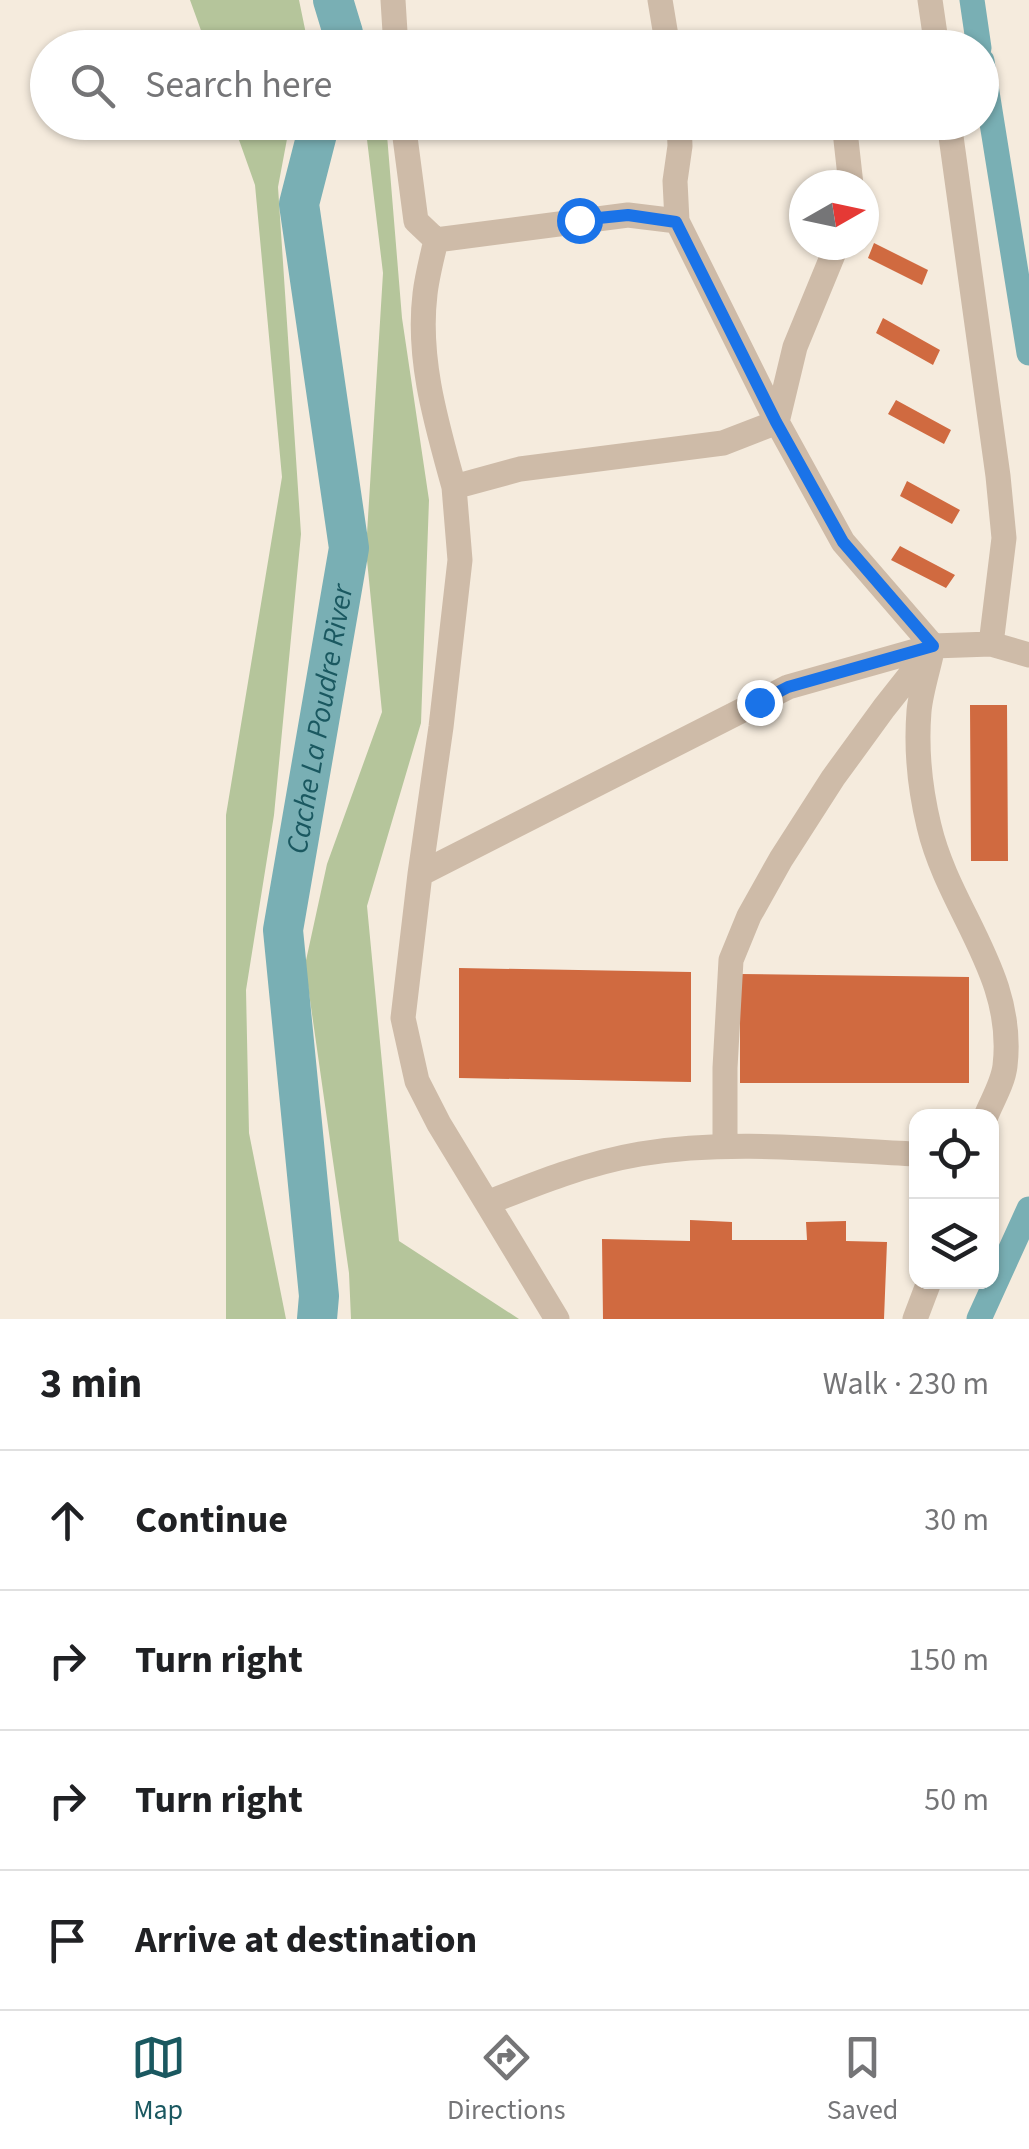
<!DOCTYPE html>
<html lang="en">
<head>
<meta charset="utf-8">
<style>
	body { margin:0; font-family:"Source Sans 3",sans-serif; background:#f6f6f6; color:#202124 }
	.controls { position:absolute; right:30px; bottom:30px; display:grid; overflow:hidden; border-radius:20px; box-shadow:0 2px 8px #0004 }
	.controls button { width:90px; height:90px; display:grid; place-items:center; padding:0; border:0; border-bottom:2px solid #e0e0e0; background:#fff; color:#202124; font:50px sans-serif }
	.compass { position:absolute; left:789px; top:170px; width:90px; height:90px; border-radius:50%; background:#fff; box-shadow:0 2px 8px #0004; rotate:81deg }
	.stop { position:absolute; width:30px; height:30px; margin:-22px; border:8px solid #1a73e8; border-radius:50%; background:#fff }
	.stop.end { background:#1a73e8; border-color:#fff; box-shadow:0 2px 10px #0008 }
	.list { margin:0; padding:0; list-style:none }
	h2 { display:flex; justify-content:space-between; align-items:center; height:130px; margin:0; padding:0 40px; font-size:42px }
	h2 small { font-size:32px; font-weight:400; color:#757577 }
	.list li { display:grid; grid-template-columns:65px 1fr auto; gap:30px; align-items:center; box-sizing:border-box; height:140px; padding:0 40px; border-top:2px solid #e0e0e0 }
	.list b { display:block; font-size:38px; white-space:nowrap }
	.list em { font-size:32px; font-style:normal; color:#757577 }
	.icon { flex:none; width:55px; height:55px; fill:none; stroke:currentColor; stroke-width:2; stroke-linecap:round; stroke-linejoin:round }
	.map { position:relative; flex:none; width:1029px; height:1319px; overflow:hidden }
	.search { position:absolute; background:#fff; box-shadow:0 2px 8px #0004; left:30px; right:30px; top:30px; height:110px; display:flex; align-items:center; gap:25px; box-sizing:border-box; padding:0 35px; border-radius:55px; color:#757577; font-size:38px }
	.sheet { height:690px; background:#fff }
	nav { display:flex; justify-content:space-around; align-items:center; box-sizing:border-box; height:140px; border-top:2px solid #e0e0e0; background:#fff; font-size:28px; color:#757577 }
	nav a { display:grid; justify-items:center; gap:5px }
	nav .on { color:#1a5860 }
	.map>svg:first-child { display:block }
	.green { fill:#b5c59b }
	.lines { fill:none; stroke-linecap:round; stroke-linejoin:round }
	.canal { stroke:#79afb4; stroke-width:25 }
	.river { stroke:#79afb4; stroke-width:40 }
	.building { fill:#d06a40 }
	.minor { stroke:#cebba8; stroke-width:25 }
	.route { stroke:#1a73e8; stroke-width:12 }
	.labels { text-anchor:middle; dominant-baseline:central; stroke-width:8; stroke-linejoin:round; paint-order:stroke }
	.water-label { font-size:30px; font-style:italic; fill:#1a5860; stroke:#fbf4ea }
</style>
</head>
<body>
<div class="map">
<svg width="1029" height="1319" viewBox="0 0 1029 1319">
	<rect width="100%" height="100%" fill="#f5ebdd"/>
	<path class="green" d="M190,0H299L306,34L304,47H207Z
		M233,123H290L278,187L301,534L274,815L246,990L249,1133L286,1319H226V815L282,477L255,185Z
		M365,123H386L402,318L429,500L421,723L367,906L399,1241L519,1319H351L349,1273L305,965L327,864L382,712L366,550L383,273Z"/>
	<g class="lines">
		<path class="canal" d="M972,0L979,48
			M982,61L1029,353
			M979,1319L1029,1209"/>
		<g class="river">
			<path d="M333,0L343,33L339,48"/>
			<path id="s1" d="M317,1319L319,1296L283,930L349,548L299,204L320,122"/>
		</g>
	</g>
	<path class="building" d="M874,243L928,270L922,285L868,258Z
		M883,318L940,350L933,365L876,333Z
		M896,400L951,430L944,444L888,414Z
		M907,481L960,510L952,524L900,496Z
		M900,546L955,575L946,588L891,560Z
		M970,705H1007L1008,861H971Z
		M459,968L691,972V1082L459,1078Z
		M740,974L969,977V1083H740Z
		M690,1220L732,1222V1240H807L806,1222L846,1221V1241L887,1242L884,1319H603L602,1239L690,1241Z"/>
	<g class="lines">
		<path class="minor" d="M393,0L396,48
			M660,0L668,48
			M930,0L937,48
			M403,122L416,221L436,240
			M844,122L851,185
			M949,122L998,476L1004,538L991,644
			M677,221L675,181L680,146L679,122
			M837,245L795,347L777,422L723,443L520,469L454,487C437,425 417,360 425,294C427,276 432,258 436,240L628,215L677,221L777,422L843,542L933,646
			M932,651C928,670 921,691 919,711C916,749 920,789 929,826C949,911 1016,974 1005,1066C1003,1083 992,1101 986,1116
			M420,874L441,727L460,560L454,487
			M725,1146V1068L731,960L749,916L781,859L833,778L884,708L933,646
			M916,1154C825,1150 732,1139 640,1154C587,1163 537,1183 487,1203L439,1124L417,1081L403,1018L420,874L788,687L933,646L991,644L1029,655
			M487,1203L557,1319
			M915,1319L929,1282"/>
	</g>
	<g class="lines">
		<path class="route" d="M579,220L628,215L676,222L776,422L843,542L933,646L788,687L759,702"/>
	</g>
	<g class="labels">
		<g class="water-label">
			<text stroke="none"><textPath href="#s1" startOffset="605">Cache La Poudre River</textPath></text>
		</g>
	</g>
</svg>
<div class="controls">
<button><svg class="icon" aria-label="locate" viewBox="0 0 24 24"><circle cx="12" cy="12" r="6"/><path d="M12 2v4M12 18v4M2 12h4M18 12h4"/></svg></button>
<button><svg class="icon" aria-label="layers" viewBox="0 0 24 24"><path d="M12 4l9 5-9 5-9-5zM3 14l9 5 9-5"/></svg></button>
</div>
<svg class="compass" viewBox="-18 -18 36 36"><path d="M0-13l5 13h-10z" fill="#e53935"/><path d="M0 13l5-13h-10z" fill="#757577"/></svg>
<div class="stop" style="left:579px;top:220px"></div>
<div class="stop end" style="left:759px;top:702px"></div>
<div class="search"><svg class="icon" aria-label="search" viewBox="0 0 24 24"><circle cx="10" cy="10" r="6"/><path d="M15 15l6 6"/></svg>Search here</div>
</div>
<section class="sheet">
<h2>3 min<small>Walk · 230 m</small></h2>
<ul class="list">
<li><svg class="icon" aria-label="ahead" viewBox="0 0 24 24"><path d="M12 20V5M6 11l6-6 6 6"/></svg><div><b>Continue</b></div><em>30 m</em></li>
<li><svg class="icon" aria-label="right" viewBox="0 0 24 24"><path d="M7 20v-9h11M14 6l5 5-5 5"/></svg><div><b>Turn right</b></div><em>150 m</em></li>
<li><svg class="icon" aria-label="right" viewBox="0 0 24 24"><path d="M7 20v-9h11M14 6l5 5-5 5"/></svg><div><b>Turn right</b></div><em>50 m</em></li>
<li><svg class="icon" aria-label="arrive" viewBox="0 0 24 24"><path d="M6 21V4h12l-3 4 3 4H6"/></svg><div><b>Arrive at destination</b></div></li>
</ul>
</section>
<nav>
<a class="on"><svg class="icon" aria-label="map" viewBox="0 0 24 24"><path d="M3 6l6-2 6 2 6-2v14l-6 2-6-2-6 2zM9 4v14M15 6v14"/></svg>Map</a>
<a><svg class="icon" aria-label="directions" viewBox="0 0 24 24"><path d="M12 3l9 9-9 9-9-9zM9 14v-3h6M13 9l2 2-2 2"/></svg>Directions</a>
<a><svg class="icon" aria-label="saved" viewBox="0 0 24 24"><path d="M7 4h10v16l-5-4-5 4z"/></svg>Saved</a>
</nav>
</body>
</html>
